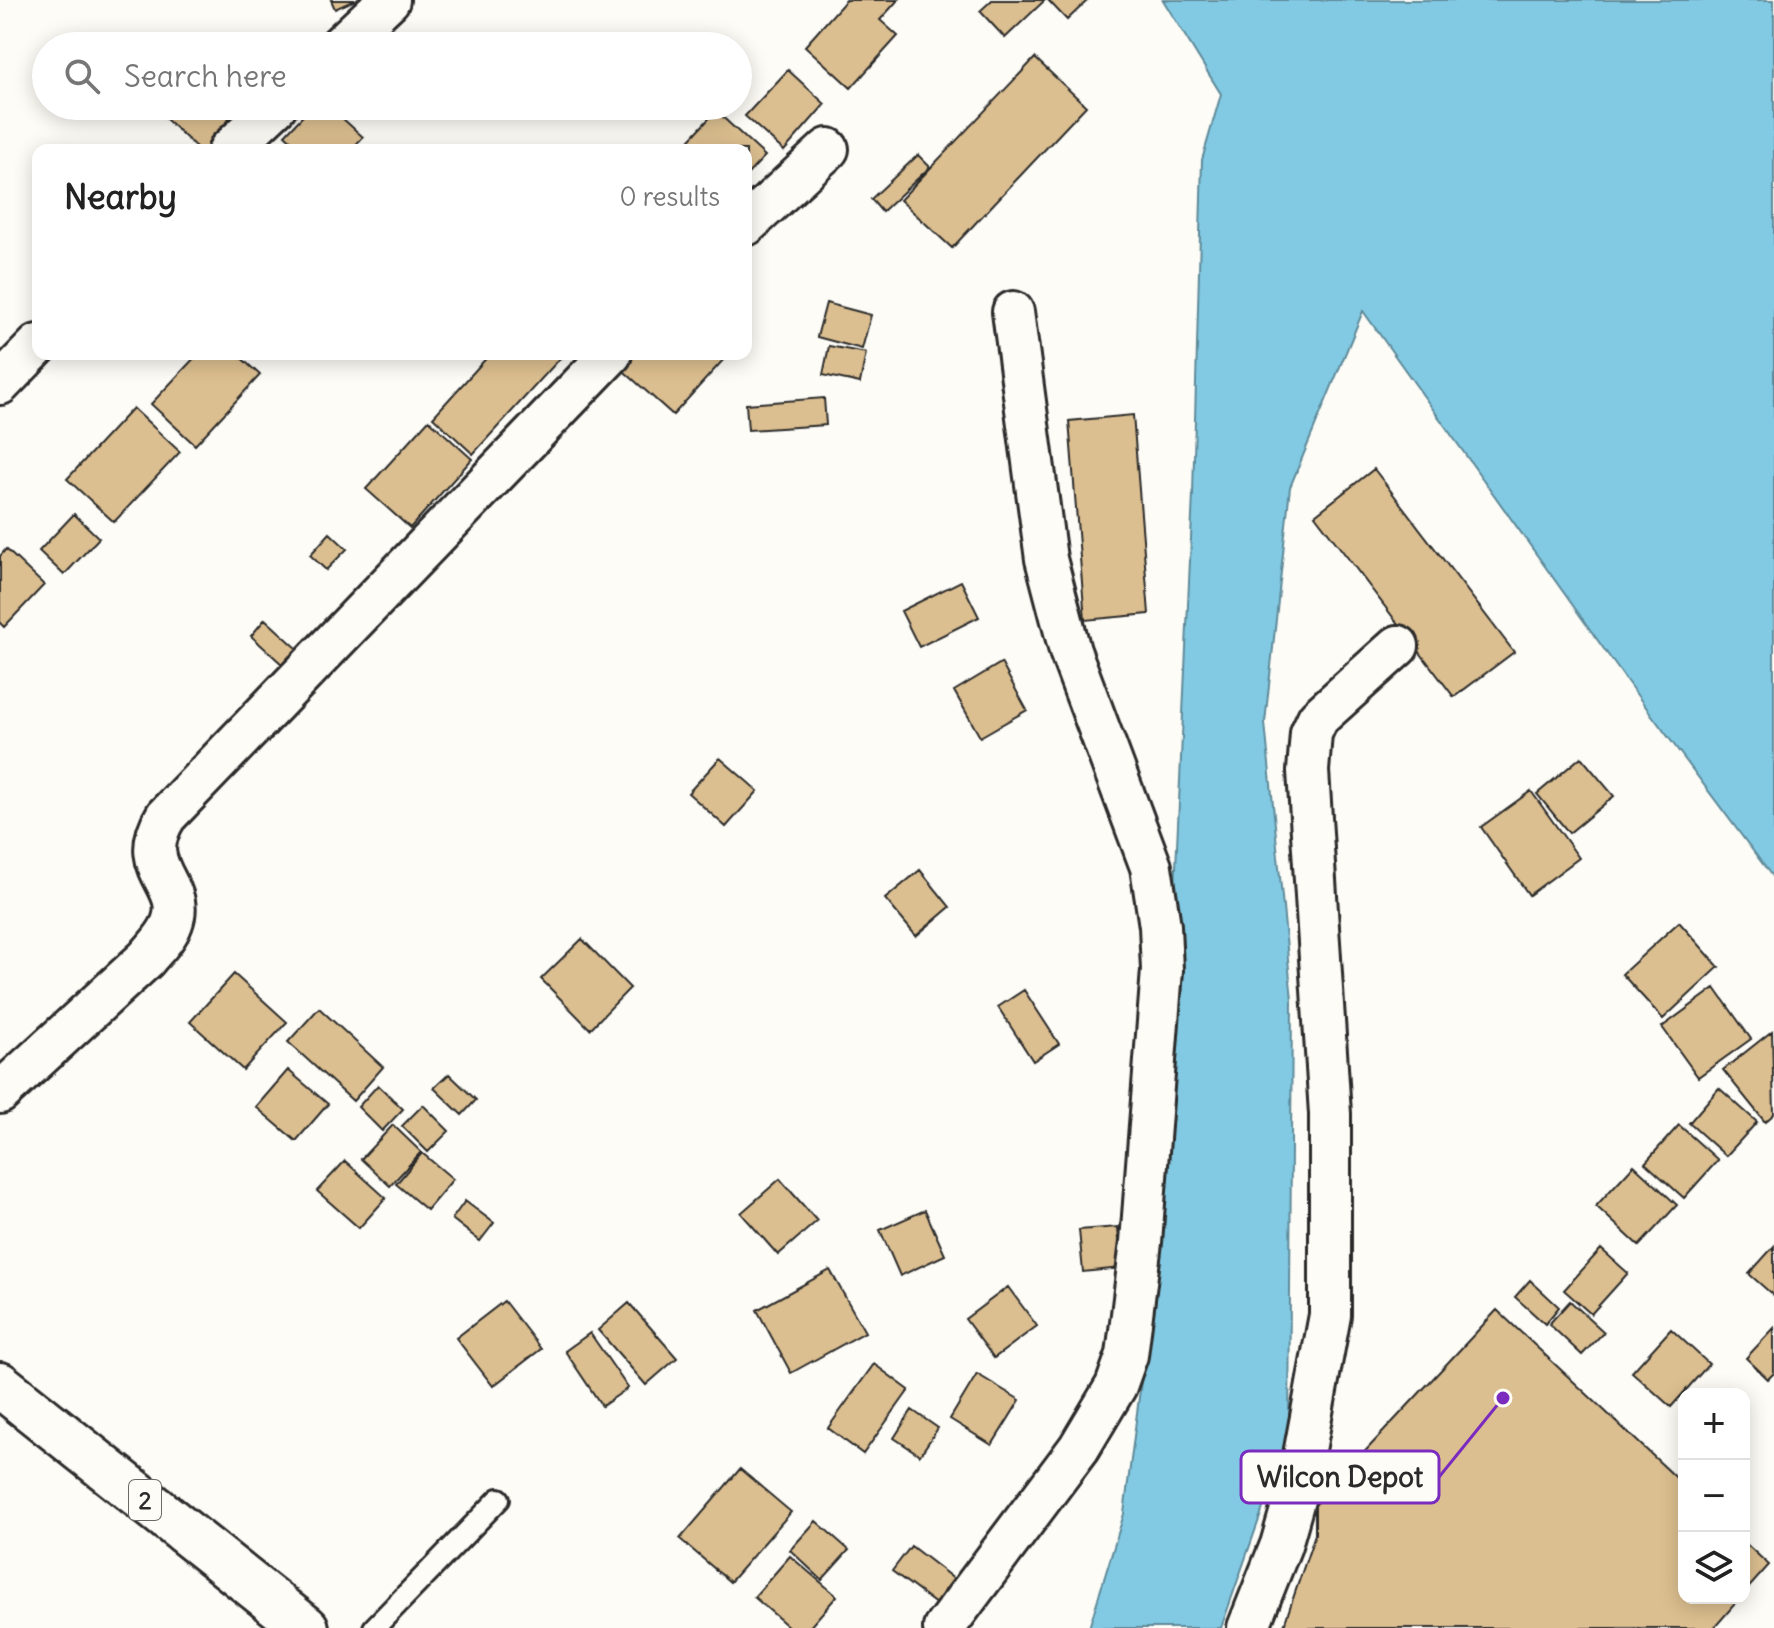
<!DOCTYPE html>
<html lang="en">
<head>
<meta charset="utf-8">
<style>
	body { margin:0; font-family:Delius,sans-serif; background:#f6f6f6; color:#222 }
	.controls { position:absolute; right:24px; bottom:24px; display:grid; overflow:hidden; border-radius:16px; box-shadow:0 4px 20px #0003 }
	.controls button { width:72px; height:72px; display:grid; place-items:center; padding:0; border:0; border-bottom:2px solid #e0e0e0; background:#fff; color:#222; font:40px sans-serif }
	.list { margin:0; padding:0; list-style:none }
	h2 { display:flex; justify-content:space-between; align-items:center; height:104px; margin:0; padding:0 32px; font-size:34px }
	h2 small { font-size:26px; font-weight:400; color:#767676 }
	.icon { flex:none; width:44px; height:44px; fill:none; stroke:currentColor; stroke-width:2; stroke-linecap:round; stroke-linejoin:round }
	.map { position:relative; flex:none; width:1774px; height:1628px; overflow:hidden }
	.search { position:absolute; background:#fff; box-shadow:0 4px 20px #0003; left:32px; top:32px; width:720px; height:88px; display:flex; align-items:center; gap:20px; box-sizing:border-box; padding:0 28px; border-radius:44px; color:#767676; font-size:30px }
	.panel { position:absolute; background:#fff; box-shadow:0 4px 20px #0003; left:32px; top:144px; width:720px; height:216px; border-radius:16px }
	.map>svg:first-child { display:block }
	.water { fill:#82cae3; stroke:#5f8a99; stroke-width:2 }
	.building { fill:#dcbf90; stroke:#2b2b2b; stroke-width:2 }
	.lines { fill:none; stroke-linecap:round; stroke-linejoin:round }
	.lane-casing { stroke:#2b2b2b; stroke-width:26 }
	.street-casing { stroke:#2b2b2b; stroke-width:46 }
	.highway-casing { stroke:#2b2b2b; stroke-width:50 }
	.lane { stroke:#fdfcf7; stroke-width:20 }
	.street { stroke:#fdfcf7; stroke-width:40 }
	.highway { stroke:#fdfcf7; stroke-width:44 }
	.labels { text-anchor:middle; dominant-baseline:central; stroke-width:6; stroke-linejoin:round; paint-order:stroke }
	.shield { fill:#fdfcf7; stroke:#6a6a68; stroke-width:2 }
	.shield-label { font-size:24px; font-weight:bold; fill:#2b2b2b }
	.leader { fill:none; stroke:#7b2cbf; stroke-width:3 }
	.callout-dot { fill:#7b2cbf; stroke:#fdfcf7; stroke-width:3 }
	.callout { fill:#fdfcf7; stroke:#7b2cbf; stroke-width:3 }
	.callout-label { font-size:28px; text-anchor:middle; font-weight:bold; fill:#2b2b2b }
</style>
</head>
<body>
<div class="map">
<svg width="1774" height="1628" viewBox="0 0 1774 1628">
	<rect width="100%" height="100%" fill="#fdfcf7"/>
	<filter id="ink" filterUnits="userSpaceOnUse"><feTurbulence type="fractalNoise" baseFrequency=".0125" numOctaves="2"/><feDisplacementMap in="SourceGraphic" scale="16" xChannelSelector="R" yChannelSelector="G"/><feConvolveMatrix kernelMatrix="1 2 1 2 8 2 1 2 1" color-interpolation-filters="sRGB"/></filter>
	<g filter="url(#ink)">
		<path class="water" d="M1163,0H1774V879L1631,687L1363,311L1290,487L1265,723L1292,1000L1289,1434L1221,1628H1089L1124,1514L1159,1242L1193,494L1202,160L1221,94Z"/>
		<path class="building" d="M331,0H355L335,9Z
			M846,0H898L880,20L898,36L851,88L805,46Z
			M992,0H1045L1005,38L980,11Z
			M1048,0H1088L1067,20Z
			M1035,58L1086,106L952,248L900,200Z
			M788,70L825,104L784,151L745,116Z
			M179,106H216L234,123L208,150H199L166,119Z
			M312,106H329L363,137L351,150H301L285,135Z
			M716,111L765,156L746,176V150H680Z
			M918,155L930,167L882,212L871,199Z
			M826,303L871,315L862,349L817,337Z
			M829,346L866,353L860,383L823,375Z
			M198,354H237L260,375L195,445L151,404Z
			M490,354H564L473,454L433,417Z
			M629,354H722L726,357L673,415L618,366Z
			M824,398L826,425L748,430L746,404Z
			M133,408L180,452L114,522L67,479Z
			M1133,415L1149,614L1085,620L1069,421Z
			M429,420L472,459L410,528L366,489Z
			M1374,469L1514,652L1454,697L1315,515Z
			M74,514L99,538L64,575L39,551Z
			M330,533L347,549L326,570L310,555Z
			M6,549L44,585L4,627L0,623V556Z
			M961,581L979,617L919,647L901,611Z
			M265,619L298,649L283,665L251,636Z
			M1001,663L1027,710L980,737L954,691Z
			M1581,757L1614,796L1569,833L1537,794Z
			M720,758L758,791L726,827L688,793Z
			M1531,791L1579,858L1529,895L1481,827Z
			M920,870L950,907L916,936L885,899Z
			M1679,922L1719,967L1663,1019L1622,974Z
			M582,939L630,988L590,1029L541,979Z
			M234,974L287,1022L243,1070L190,1022Z
			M1715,988L1751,1039L1698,1077L1662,1027Z
			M1024,990L1059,1044L1033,1061L998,1007Z
			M319,1008L383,1067L353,1101L288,1042Z
			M1772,1031L1774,1114L1765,1122L1723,1070Z
			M288,1070L328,1104L296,1141L256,1107Z
			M449,1074L476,1100L462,1115L434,1088Z
			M378,1085L403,1109L382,1131L358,1107Z
			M1719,1088L1757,1122L1726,1156L1689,1123Z
			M423,1105L449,1131L428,1152L402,1126Z
			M393,1125L421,1152L390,1186L361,1159Z
			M1679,1125L1718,1160L1684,1198L1645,1163Z
			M422,1153L453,1179L427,1210L396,1184Z
			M345,1161L386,1198L359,1228L317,1191Z
			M1634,1165L1677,1205L1639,1246L1596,1206Z
			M780,1179L817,1221L778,1255L741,1213Z
			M465,1201L494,1223L480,1241L452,1219Z
			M925,1210L945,1255L900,1276L880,1230Z
			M1118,1227L1121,1268L1083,1272L1079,1230Z
			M1774,1246V1296L1749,1274Z
			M1601,1249L1628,1273L1591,1314L1564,1290Z
			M830,1270L865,1332L791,1373L757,1310Z
			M1530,1280L1559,1307L1545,1324L1515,1297Z
			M1008,1287L1037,1326L994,1358L965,1319Z
			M504,1301L541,1349L493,1386L456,1338Z
			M1570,1301L1604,1332L1582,1355L1549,1324Z
			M629,1303L677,1358L646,1385L598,1330Z
			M1497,1310L1684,1485V1598H1740L1714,1628H1283L1315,1534V1505Z
			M1774,1328V1373L1768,1379L1746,1358Z
			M1671,1329L1709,1364L1671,1407L1632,1372Z
			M590,1333L628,1388L602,1406L565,1351Z
			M874,1364L909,1390L863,1454L828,1428Z
			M977,1374L1020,1400L992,1445L950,1419Z
			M912,1410L938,1428L920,1455L894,1438Z
			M740,1469L791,1512L730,1582L680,1539Z
			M816,1521L849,1550L822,1580L790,1550Z
			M1744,1542L1769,1565L1744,1593Z
			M911,1546L959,1583L940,1607L892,1571Z
			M790,1556L837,1596L809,1628H790L754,1597Z"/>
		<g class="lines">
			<defs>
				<path id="lane" d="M374,1628L499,1499"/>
				<path id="street" d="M340,46L389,0
					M229,150L276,106
					M746,225L828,149
					M0,384L38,345
					M0,1093L146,959C155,948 167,937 172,923C187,883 133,869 166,816L611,354
					M944,1628L1079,1448L1116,1386L1127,1355L1141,1242L1162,970L1160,926L1151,867L1070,651L1046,559L1013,312
					M1248,1628L1281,1545L1299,1482L1330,1315V1114L1308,771L1311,733L1318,718L1398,646"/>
				<path id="highway" d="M0,1385L306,1628"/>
			</defs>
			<use href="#lane" class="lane-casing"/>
			<use href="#street" class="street-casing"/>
			<use href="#highway" class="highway-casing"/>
			<use href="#lane" class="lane"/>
			<use href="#street" class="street"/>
			<use href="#highway" class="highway"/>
		</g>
	</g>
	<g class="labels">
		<rect class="shield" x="129" y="1480" width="32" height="40" rx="6"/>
		<g class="shield-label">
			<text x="145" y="1500">2</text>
		</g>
	</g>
	<path class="leader" d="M1503 1398L1439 1477"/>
	<circle class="callout-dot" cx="1503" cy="1398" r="8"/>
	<rect class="callout" x="1241" y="1451" width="198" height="52" rx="8"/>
	<g class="callout-label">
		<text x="1340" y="1487">Wilcon Depot</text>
	</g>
</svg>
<div class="controls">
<button>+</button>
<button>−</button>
<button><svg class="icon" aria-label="layers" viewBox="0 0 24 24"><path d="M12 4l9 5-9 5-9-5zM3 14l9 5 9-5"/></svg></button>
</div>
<div class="search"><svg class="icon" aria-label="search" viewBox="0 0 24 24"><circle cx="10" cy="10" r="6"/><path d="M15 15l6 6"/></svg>Search here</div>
<section class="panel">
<h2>Nearby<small>0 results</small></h2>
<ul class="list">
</ul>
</section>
</div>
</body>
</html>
